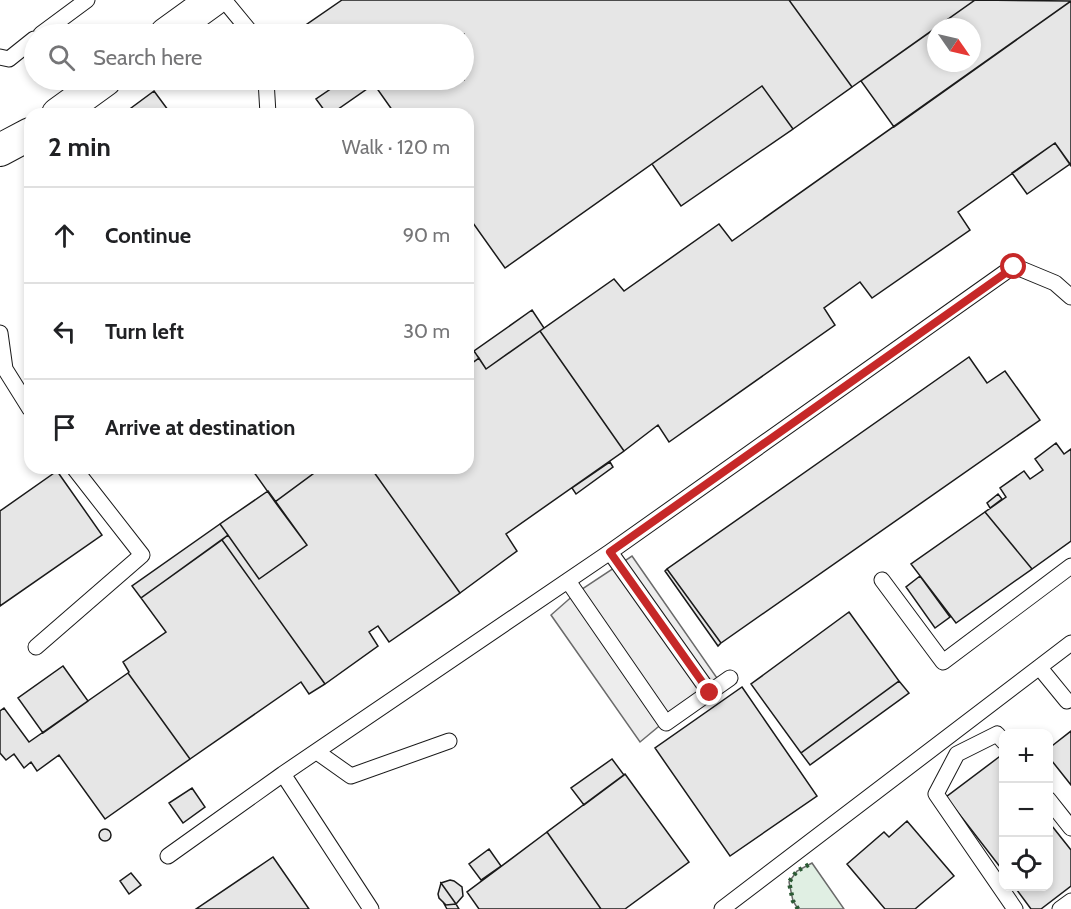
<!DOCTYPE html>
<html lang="en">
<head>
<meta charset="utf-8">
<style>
	body { margin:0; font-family:Cabin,sans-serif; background:#f6f6f6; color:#202124 }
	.controls { position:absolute; right:18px; bottom:18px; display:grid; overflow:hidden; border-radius:12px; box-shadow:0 3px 9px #0003 }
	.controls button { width:54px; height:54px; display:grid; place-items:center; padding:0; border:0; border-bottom:2px solid #e0e0e0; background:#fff; color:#202124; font:30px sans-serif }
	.compass { position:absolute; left:927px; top:18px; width:54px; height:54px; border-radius:50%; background:#fff; box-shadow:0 3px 9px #0003; rotate:124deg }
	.stop { position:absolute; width:18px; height:18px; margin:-14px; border:4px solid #c62828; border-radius:50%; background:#fff }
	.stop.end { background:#c62828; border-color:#fff; box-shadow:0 2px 6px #0008 }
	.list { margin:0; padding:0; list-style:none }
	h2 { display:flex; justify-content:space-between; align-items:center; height:78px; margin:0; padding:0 24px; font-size:26px }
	h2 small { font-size:20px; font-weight:400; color:#757577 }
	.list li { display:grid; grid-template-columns:39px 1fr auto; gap:18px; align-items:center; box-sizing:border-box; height:96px; padding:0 24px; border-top:2px solid #e0e0e0 }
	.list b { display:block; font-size:22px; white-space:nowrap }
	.list em { font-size:20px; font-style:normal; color:#757577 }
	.icon { flex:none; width:33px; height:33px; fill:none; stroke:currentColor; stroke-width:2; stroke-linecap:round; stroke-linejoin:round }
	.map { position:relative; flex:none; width:1071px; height:909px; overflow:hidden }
	.search { position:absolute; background:#fff; box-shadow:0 3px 9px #0003; left:24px; top:24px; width:450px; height:66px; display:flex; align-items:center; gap:15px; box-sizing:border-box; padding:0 21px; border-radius:33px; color:#757577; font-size:22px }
	.panel { position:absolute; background:#fff; box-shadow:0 3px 9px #0003; left:24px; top:108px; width:450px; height:366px; border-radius:18px }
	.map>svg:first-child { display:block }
	.green { fill:#e0efe3; stroke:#6a6a6a; stroke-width:1.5 }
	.parking { fill:#ededed; stroke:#6a6a6a; stroke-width:1.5 }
	.building { fill:#e6e6e6; stroke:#1a1a1a; stroke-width:1.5 }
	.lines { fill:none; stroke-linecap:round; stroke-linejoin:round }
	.lane-casing { stroke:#1a1a1a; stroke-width:17 }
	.street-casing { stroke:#1a1a1a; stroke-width:34 }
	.lane { stroke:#fff; stroke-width:15 }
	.street { stroke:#fff; stroke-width:32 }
	.hedge { stroke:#2b5a34; stroke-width:4.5; stroke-dasharray:3 4.5; stroke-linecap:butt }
	.route { stroke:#c62828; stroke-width:8 }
</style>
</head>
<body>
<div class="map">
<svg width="1071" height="909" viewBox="0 0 1071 909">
	<rect width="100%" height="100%" fill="#fff"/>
	<path class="green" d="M812,863L844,909H798L793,901L789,882L797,871Z"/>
	<path class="parking" d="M632,556L717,678L640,742L551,615L576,593Z"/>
	<path class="building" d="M342,0H789L852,87L793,129L762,86L505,268L468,216V114H395L371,80H464V34H304L300,29Z
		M789,0H975L852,87Z
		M975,0L1071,1L894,127L861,81L936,28V63H972V27H937Z
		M1071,1V166L1055,143L958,212L970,230L872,298L860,282L824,308L835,325L669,442L658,425L624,451L540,331L614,279L624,291L719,224L732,241Z
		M344,80H371L374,84L331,114H327L316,99Z
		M762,86L793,129L681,206L652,164Z
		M154,91L171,114H123Z
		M1055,143L1070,164L1027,194L1012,173Z
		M532,310L544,328L486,369L474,351Z
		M540,331L624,451L506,534L517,551L460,593L371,468H468V366L479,358L486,369Z
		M468,343L479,358L468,366Z
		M969,357L987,383L1005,371L1040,420L721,643L667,569Z
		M1056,443L1064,454L1071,449V541L1032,569L985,512L1006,497L1000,488L1024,471L1030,479L1043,470L1035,459Z
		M610,462L613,467L576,494L572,488Z
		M251,468H321L275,502Z
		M321,468H371L460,593L389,642L378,626L369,632L378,646L325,684L222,540L228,535L259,579L307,545L275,502Z
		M57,471L102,535L0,606V511Z
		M268,491L307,545L259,579L220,524Z
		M998,494L1002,499L990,508L987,503Z
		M985,512L1032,569L956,623L911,564Z
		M220,524L228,535L141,598L132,586Z
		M222,540L325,684L309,694L301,682L190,759L128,673L129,672L123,662L166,632L141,598Z
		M667,569L721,643L718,646L665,571Z
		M920,576L950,617L935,628L906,587Z
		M849,612L899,681L801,753L751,684Z
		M63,666L88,701L43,733L18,698Z
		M128,673L190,759L105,819L59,755L37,771L31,762L24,768L14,754L6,760L0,753V711L4,708L29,742Z
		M899,681L909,693L810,765L801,753Z
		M742,687L817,796L730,856L655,748Z
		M1071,731V785L1048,756V749Z
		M999,757L1004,763V872L946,797Z
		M612,759L624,775L584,805L571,788Z
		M625,774L689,862L625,909H601L547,832Z
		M192,788L205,807L183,823L169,803Z
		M907,821L954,876L915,909H885L847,864L884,832L889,837Z
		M1048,821L1071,850V886L1041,909H1031L1014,886H1048Z
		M99 835a6 6 0 1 1 12 0a6 6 0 1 1-12 0Z
		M547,832L601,909H479L467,892Z
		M489,849L501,866L481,880L469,864Z
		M273,857L309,909H196Z
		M131,873L141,885L129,894L120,881Z
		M450,880L454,881L462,887L463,896L456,904L441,883Z
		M441,883L456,904L446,905L439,898L438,894Z
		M443,902L446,905L456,904L459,909H447Z"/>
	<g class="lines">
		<defs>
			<path id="lane" d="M224,0L252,34
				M41,34L87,0
				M0,57L9,59L34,39
				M266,80L268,114
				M0,333L5,369L30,409
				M610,552L710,693
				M882,580L943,662L1071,566
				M568,581L666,723L730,678
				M36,647L142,555L74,468
				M1040,668L1067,701
				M1004,742L997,734L957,754L936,794L1015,909
				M317,752L351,776L449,741
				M283,774L371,909
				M1048,799L1071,828
				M168,856L283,774L610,552L1014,266L1055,283L1071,297
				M722,909L1071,643
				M1060,909L1071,901"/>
			<path id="street" d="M166,34L213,0
				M58,114L105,80
				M0,150L30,134"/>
		</defs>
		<use href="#lane" class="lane-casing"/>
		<use href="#street" class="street-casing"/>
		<use href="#lane" class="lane"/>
		<use href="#street" class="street"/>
		<path class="hedge" d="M798,909L793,901L789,882L797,871L812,863"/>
	</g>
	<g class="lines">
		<path class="route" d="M710,693L610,552L1014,267"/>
	</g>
</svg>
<div class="controls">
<button>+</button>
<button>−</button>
<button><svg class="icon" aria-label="locate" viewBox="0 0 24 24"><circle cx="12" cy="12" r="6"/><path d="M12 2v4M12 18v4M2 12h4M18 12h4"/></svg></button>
</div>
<svg class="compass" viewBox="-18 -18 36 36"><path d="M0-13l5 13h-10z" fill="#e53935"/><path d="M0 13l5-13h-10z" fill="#757577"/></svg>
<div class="stop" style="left:1014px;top:267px"></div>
<div class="stop end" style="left:710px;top:693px"></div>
<div class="search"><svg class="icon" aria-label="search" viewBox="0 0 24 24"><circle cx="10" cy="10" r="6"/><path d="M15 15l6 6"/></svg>Search here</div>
<section class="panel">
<h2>2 min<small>Walk · 120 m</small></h2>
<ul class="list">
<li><svg class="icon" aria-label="ahead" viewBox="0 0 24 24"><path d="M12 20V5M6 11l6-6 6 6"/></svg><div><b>Continue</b></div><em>90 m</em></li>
<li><svg class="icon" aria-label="left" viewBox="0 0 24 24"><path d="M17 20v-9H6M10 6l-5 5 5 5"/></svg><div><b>Turn left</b></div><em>30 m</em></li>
<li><svg class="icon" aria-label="arrive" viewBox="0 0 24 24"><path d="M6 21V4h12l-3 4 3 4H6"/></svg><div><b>Arrive at destination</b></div></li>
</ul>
</section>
</div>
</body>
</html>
